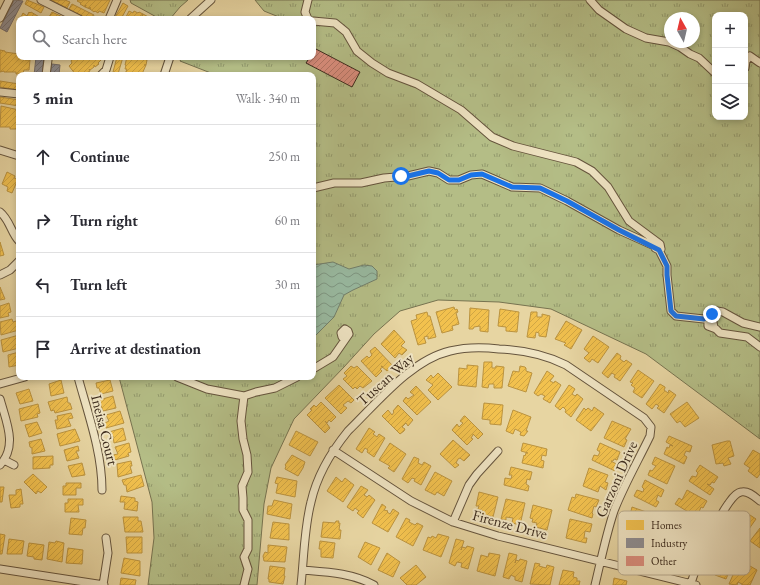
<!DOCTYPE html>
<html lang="en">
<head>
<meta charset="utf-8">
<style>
	body { margin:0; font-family:"EB Garamond",serif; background:#f2f2f3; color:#2b2b33 }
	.controls { position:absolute; right:12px; top:12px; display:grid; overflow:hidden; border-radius:8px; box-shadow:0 2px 6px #0003 }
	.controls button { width:36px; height:36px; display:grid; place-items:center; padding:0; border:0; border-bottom:1px solid #e1e1e2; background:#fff; color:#2b2b33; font:20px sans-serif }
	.compass { position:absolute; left:664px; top:12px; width:36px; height:36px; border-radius:50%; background:#fff; box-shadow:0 2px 6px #0003; rotate:352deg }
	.stop { position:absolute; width:12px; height:12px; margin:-9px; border:3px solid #1a73e8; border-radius:50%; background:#fff }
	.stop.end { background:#1a73e8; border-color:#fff; box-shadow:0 1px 4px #0008 }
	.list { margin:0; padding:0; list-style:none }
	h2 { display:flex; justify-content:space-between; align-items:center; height:52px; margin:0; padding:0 16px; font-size:17px }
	h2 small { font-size:13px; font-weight:400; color:#7c7c81 }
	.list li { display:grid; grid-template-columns:26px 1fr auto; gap:12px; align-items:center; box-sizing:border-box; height:64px; padding:0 16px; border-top:1px solid #e1e1e2 }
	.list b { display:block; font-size:15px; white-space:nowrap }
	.list em { font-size:13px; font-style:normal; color:#7c7c81 }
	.icon { flex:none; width:22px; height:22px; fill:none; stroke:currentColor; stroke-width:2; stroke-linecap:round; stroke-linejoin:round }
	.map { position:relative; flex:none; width:760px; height:585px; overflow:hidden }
	.search { position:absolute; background:#fff; box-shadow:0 2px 6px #0003; left:16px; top:16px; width:300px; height:44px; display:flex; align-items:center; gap:10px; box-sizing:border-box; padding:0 14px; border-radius:8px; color:#7c7c81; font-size:15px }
	.panel { position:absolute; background:#fff; box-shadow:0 2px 6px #0003; left:16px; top:72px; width:300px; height:308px; border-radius:8px }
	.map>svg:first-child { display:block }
	.grass { fill:url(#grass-tufts); stroke:#777350; fill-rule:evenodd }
	.water { fill:url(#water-waves); stroke:#727f6b }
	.homes { fill:url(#homes-hatch); stroke:#bb933f }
	.industry { fill:url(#industry-hatch); stroke:#746f6e }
	.building { fill:url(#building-hatch); stroke:#3a291b }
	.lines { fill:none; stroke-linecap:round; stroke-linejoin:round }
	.minor-casing { stroke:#65543d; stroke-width:9 }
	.minor { stroke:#efe4c3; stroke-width:7 }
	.route { stroke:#1a73e8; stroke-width:5 }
	.labels { text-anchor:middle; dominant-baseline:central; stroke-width:4; stroke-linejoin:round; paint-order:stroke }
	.street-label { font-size:15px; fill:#3a291b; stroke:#efe4c3 }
	.key { fill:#efe4c3; stroke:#b9ac91; stroke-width:1 }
	.key-label { font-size:11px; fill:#3a291b }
</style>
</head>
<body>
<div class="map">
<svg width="760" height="585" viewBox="0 0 760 585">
	<defs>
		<pattern id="grass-tufts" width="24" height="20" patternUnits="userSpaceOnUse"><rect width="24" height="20" fill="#b4bd86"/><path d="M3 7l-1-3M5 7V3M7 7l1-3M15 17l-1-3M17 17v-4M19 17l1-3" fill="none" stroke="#939a6d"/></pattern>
		<pattern id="water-waves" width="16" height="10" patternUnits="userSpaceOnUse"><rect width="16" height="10" fill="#98b9a0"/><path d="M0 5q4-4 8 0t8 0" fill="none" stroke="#7d9682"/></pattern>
		<pattern id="homes-hatch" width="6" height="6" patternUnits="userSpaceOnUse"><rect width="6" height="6" fill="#f2c14e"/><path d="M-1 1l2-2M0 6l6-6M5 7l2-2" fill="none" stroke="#d0a644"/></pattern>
		<pattern id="industry-hatch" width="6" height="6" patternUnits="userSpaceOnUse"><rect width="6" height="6" fill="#8d8d92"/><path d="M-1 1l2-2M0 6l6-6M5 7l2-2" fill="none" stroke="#747376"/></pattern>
		<pattern id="building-hatch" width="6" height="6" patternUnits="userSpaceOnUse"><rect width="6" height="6" fill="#db8e7e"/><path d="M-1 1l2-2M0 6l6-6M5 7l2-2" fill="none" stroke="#b37466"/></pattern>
	</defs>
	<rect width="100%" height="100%" fill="#e7d5a2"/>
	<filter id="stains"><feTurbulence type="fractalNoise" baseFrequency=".005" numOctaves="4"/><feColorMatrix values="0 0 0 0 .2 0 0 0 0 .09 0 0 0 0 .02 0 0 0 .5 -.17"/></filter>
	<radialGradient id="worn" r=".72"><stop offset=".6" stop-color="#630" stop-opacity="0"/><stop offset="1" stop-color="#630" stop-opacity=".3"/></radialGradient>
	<path class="grass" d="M130,0H188L180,7L170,19H160L131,3Z
		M255,0H760V439L646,354L551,309L499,302L438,300L400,311L374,334L344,367L294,419L271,468L264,504L257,585H148L154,538L152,502L119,377H313V169L316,143L313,134V75H216L180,61L182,57H313V19H278L279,17L264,11ZM715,15H745V117H715ZM670,18H694V42H670Z"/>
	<path class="water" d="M333,262L349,269L364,265L372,266L377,271V279L353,290L344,295L334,317L313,338V265Z"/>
	<path class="homes" d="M27,0L44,7L41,13L25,4Z
		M51,0H65L70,2L67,8Z
		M78,0H110L104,13L99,11L98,13L95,11L94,12L90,9V7V9L85,7L86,5L85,7L80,4L81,3L77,1Z
		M123,3L128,6L121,19H114Z
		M72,4L94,15L92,19H88L69,9Z
		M129,11L133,13L134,11L138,13L139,12L143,14L142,16L143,14L152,19H125Z
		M29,12L30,13L31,12L41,18L42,17L45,19H20L23,13L27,16Z
		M52,12L67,19H53L49,17Z
		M0,50L5,51V52L19,54V57H26L25,60H30L29,70H24L23,73H21V74H16V72H4V71L0,72Z
		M74,57H101L100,58L101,60L98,63L99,64L95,67L94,65V67L90,70L89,69L90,71L83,75L81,74L76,75L69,66L72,63L71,61Z
		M117,57H123L118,74L113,72Z
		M127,57H148L147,60L145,59L147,60L146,65H144H146L142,74L130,75L125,74L127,69H125L126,65H125Z
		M0,81L19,84V90L0,87Z
		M0,97L19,100V106L0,103Z
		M1,106L19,110V130H17V129H10V127H0Z
		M7,172L15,176L14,178L18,179L12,193L7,191L8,187L2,184Z
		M0,242L4,255L0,256Z
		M0,287L5,299L0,300Z
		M9,303L11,312L8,313L9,316L0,318V306Z
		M454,307L455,310L457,309L458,312L456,313L459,324L452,326L453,330L442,333L436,312Z
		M470,308L489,310L488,332L480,331V326L474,327L473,329H469Z
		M500,309L519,312L517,332L506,331V327L498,326Z
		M427,312L428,316H430L436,337L428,339V336L424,337L426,343L418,345L411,321L417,319L416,315Z
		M531,312H537V317H542V314L550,316L546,337L539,336V333L536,332L535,338L527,337Z
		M12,319L13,322L16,321L19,330L1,335L0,322Z
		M566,321L582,330L571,349L564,345L566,343L555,339Z
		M394,330L405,342L401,346L407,350L402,355L399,353L395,358L381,344Z
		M19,335V348L3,352L1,340Z
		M593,336L609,347L598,363L592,359L590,362H589L584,358L589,353L584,349Z
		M375,347L393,366L387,371L381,366L383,367L380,369L382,371L376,377L361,361L367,356L369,358L372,355L370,351Z
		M19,352V365L9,367L8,355Z
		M617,353L621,356L620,359L624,362L626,360L632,364L620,381L614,377L615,375L612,373L608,378L602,373Z
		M484,362H492V368H495L496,366L504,367L502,388H494V384H489L488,388L482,387Z
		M467,365L478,366L476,387L458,385L459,368L467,369Z
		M351,366L354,368L357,366L372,381L363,388L360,386L357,389L355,387L353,389L343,379L347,376L344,373Z
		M520,366L525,367L526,368V371L532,373L526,392L508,386L513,371L519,372Z
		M638,370L654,381L642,398L633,392L635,388L631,385L633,383L630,382Z
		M547,371L554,376L550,381L554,383L555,381L561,385L550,403L543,399L545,396L541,394L538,396L534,393Z
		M438,373L452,387L438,400L428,390L433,385L426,380L431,375L433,378Z
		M61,380L64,393L51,396L49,384Z
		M110,380L113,391L101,394L99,388H97L96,383Z
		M660,384L665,387V388L664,390L668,393L669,390L676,395L664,413L657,408L659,406L656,404L652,409L646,404Z
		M339,385L354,400L351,403L348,401L343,405L347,408L341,414L325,398Z
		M569,385L575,389L572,394L575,396L577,394L583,399L571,417L565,412L566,410L563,407L560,410L555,406Z
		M416,386L431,402L417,415L403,401L406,397L408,399L414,395L410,392Z
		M29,389L33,401L20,404L16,393Z
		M113,396L116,408L103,411L99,400Z
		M67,397L68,403H70L72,409L55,413L54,410L51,411L48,402Z
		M321,402L336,417L331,422L329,420L327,423L325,421L330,428L325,433L307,415L312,410L310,409L314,405L316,407Z
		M687,402L699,418L685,427L680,421L677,423L670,414Z
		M484,403L503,405L501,425L490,424V420L482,419Z
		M38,404L40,413L37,414L38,417L21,421L19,409Z
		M398,405L413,420L408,426L406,423L402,427L405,429L404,431L400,434L382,416L388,410L392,415L394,412L393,411Z
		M594,407L604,414L591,431L576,420L584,408L586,410L588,408L592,411Z
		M513,410L531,417L526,431H528L524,436L520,435L521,432L515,429L513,434L506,431Z
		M120,411L124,423L106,428L105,423L109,421L106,415Z
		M71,413L73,418L68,419L71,426L57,429L55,420H58L57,416Z
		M464,416H465L483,434L478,439L473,434V435L471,438L473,439L467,445L452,430L457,424L459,427L463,423L460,421Z
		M612,421L631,429L625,439L627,440L624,447L604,438Z
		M37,422L42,433L29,437L25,425Z
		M123,428L126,440L114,443L113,436H110L109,432Z
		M369,428L375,432L373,434L377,437L379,434L385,438L374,457L367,452L368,450L365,448L362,453L356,449Z
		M75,429L80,441L60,446L57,434Z
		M296,431L318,442L310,456L289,445Z
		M669,436L692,446L690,452L686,451L684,455L687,457L684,464L664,454L667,447L669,448L670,445L673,446L666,442Z
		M41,439L45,451L32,454V448L30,447L29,442Z
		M453,440L470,455L464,461L460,458L458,459L456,463L459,465L455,468L440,454Z
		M727,441H730L734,456L728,458L731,464L724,466L723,463L716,464L712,445Z
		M129,443L131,452L128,453L129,456L115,460L113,455L118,454L115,447Z
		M390,443L406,454L394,472L388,468L390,466L379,460Z
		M523,443L547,449L546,456L542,455L541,460L544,461L543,468L522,463L524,455L525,456L526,453H528L521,451Z
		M600,443L620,452L617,460L614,459L613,461H611L618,465L615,471L592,460L594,455L598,456L600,452L597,450Z
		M78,446L79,451H76L79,458L67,461L64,450Z
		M753,450L760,454V474L757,478L748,471L750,468L744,464Z
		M292,455L305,462L303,468L298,476L285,469L286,466L285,465Z
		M53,456V465H50V468L33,469V457Z
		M414,457L419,459L418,463L422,465L424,462L431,466L421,485L414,481L415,479L412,478L408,483L402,479Z
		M655,457L675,466L667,484L648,475L650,470L652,471L656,466L652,464Z
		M131,461L132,466H130L132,473L118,477L117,464Z
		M82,463L85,475L72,477L68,466Z
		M700,465L718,477L714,483L712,482L710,485L707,484L714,489L710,495L689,481L692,476L696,477L698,473L696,471Z
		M511,467L532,472L530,480L527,479L526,484L529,486L528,491L504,485L505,478L511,479L512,475H509Z
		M589,468L608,475L605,482L608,483L606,490L600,486L598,492L583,486Z
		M435,472L452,481L444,496L437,492L435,495L425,490Z
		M33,474L47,487L41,493L38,491L36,494L24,482Z
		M141,475L144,486L127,492L126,485H124L122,480Z
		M277,477L297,481L295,497L276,493L278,484L275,483Z
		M336,477L342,482L345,478L354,485L343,502L327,491Z
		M645,480L664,490L661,497L658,495L656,500L659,502L656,507L634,496L637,490L643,492L644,489L642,487Z
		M66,483H81V488H76V495H63V486H66Z
		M361,486L368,490L364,495L367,497L369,495L375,500L363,518L357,513L359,511L355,508L353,511L347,507Z
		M0,487H4L2,502H0Z
		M21,489L23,504H20V507L11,508L9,495H16V490Z
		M687,490L707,501L703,508L701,507L697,517L675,504L679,498L682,500Z
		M479,492L498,497L493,517L482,514L483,511L478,509L479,506H476Z
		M576,494L599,500L596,507L594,506L592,513L593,514L592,518L568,510L572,497L575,498Z
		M121,496L135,498V501L138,502L137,511L124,509L125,502H120Z
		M68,499H83V505H78L79,512H65V503H68Z
		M506,499L525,503L520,525L512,523L513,518L506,517V520L501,519Z
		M274,500L292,504L290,519L267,514L268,506H272Z
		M382,504L386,507L384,510L388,511L387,512L390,514L393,509L399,513L388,532L372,523Z
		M533,505L552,510L547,530L536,527L537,523L532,522L533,519L530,518Z
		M632,507L652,514L650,521L647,520L645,525L649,526V527L647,532L623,525L625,517L632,520L631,518L632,515H630Z
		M738,511L745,516L747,513L756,519L744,536L728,525Z
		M123,517H138V521H141L143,532H125Z
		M71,518L86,520L85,528H83L82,535L69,534Z
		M406,518L410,520L409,522L415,525L417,523L423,526L413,546L396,537Z
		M570,519L592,524L590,532L585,531L584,538H587L586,543L566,538Z
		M336,521H339L338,523H340L339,530H341L340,539L321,537L323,522L335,523Z
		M273,522L289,524V540L270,538Z
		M760,528V548L750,541Z
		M0,534L5,535L2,554H0Z
		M438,534L449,537L441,557L423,550L428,537L431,538L432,536L436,538Z
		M126,537H142V553H127Z
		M9,539L24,541L22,554H7Z
		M456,539L464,541L461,550L462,547L466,548L467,546L474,548L468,569L461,567L462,563L457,562L455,566L449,563Z
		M56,541L64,543L62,562L47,559L49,542L55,543Z
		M320,541L335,543L333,558L321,557V549H319Z
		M365,542L380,548L371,565L358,557Z
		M29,543L44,545L42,560L34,559V557L27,556Z
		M268,545L287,547L285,562L264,561L263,556L265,552L268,553Z
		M68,548L83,550L82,564L66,563Z
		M387,553L400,562L393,577L378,570Z
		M489,553L500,555L495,576L477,571L481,555L488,557Z
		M509,553L517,555L515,563L516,560L519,561L520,559L527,561L522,582L515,580V577L511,575L509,579L503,577Z
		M716,553L734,561L726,579L715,575L717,571L710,568Z
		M124,558L140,561V576L121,573Z
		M739,561L745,563L744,567L749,569L750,566L757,570L750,585H742V584L738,582L737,585L729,584Z
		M535,563L540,564L539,566L546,568L547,565L554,567L550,585L530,584Z
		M416,565L426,577L416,585H407L400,578Z
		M270,566L285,568L284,576H285L283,584L269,582V579H268Z
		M563,570L574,572L573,577L577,578V581H580L579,585H559Z
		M121,578L136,580L135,585H120Z
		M614,578L627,581L626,585H613Z"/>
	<path class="industry" d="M14,0L23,1L7,32L0,28Z
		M36,57H44L42,75H34Z
		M52,64L60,65L59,75H50Z"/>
	<path class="building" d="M314,48L360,72L352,87L306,63L310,57H313Z"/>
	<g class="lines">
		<defs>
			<path id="minor" d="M41,0L79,19
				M308,0L305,12L308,19
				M590,0L599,10L626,29L646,38L669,42L680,47L690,54L699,58L715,73
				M0,18L9,0
				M109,19L117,0
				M190,19L211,0
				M313,21L335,23L346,32L357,51L372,63L388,73L417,84L461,110L492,137L513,146L576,162L592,171L608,187L629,221L660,244L661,249
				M745,68L746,61L750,56L760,63
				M46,75L48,60
				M101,75L106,70L110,57
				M164,75L170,57
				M0,92L19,94
				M0,150L19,156
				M313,188L334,183H361L384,178L408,176L429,171L438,173L449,180H459L471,175L482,174L512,187L540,188L567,201L619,230L661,249
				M0,212C10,220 11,233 19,241
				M655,248L659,250L667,266V275L671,311L676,316L704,319L717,311L723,312L743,323L760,327
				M0,275L10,270L19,261
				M716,329L714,328L713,322L710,321L708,322V326L716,329L720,333L747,337L760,347
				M313,369L333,357L349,334L348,331L345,329L341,333L342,337L346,338
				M78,377C88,414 102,452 102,490
				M177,377L207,389L244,396L241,421L243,439L247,455L248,472L242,486L243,498V510L248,520V549L244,557L248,569L244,585
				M0,384L25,377
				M244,396L256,392L275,388L297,377
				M0,399C6,421 18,446 0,465
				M333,450L411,501L453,522L498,536L696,585
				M4,460L14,465
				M453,522L469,485L477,474L498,451
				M0,569L104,585
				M303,570C328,572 352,573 374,585
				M691,583C700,555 711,529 728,504C731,500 735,493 741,492C748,490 755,497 760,501
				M103,585L108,553L106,538
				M301,585C304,558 304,529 311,502C317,475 331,452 348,431C377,403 411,360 450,351C466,347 483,347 499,349C523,350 544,354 566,365L644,418L651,427L650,436C638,461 624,485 614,511C606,535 601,560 595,585"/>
		</defs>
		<use href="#minor" class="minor-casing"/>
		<use href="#minor" class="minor"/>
	</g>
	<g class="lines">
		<path class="route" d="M401,176H408L429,171L438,173L449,180H459L471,175L482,174L512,187L540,188L567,201L619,230L659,250L667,266V275L671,311L676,316L704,319L712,314"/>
	</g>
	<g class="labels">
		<g class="street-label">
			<text transform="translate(385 379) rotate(-42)">Tuscan Way</text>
			<text transform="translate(105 430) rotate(76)">Ineisa Court</text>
			<text transform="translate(616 479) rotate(-66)">Garzoni Drive</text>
			<text transform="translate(510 524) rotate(15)">Firenze Drive</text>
		</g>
	</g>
	<rect x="618" y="511" width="132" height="64" rx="6" class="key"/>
	<rect x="626" y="520" width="18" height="10" fill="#f2c14e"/>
	<rect x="626" y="538" width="18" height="10" fill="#8d8d92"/>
	<rect x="626" y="556" width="18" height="10" fill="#db8e7e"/>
	<g class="key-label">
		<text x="651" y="529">Homes</text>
		<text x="651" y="547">Industry</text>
		<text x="651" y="565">Other</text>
	</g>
	<rect width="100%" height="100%" filter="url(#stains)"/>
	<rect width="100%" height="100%" fill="url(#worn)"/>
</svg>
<div class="controls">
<button>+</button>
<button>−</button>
<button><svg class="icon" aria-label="layers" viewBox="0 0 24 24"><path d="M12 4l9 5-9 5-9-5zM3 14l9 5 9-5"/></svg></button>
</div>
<svg class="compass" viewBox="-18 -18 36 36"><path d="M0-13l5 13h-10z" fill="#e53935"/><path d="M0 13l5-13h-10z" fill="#7c7c81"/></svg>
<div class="stop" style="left:401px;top:176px"></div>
<div class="stop end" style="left:712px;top:314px"></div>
<div class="search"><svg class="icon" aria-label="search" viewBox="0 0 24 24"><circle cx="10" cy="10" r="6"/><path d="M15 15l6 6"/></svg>Search here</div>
<section class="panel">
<h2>5 min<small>Walk · 340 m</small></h2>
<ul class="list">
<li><svg class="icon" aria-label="ahead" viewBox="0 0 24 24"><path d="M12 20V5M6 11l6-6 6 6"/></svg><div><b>Continue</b></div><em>250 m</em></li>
<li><svg class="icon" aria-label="right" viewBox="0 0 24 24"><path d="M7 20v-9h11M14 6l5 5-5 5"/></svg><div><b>Turn right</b></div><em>60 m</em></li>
<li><svg class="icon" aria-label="left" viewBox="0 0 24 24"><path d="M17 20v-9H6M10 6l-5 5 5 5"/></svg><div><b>Turn left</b></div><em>30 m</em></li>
<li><svg class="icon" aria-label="arrive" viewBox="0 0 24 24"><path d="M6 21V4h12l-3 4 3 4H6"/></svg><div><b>Arrive at destination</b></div></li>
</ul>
</section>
</div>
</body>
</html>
